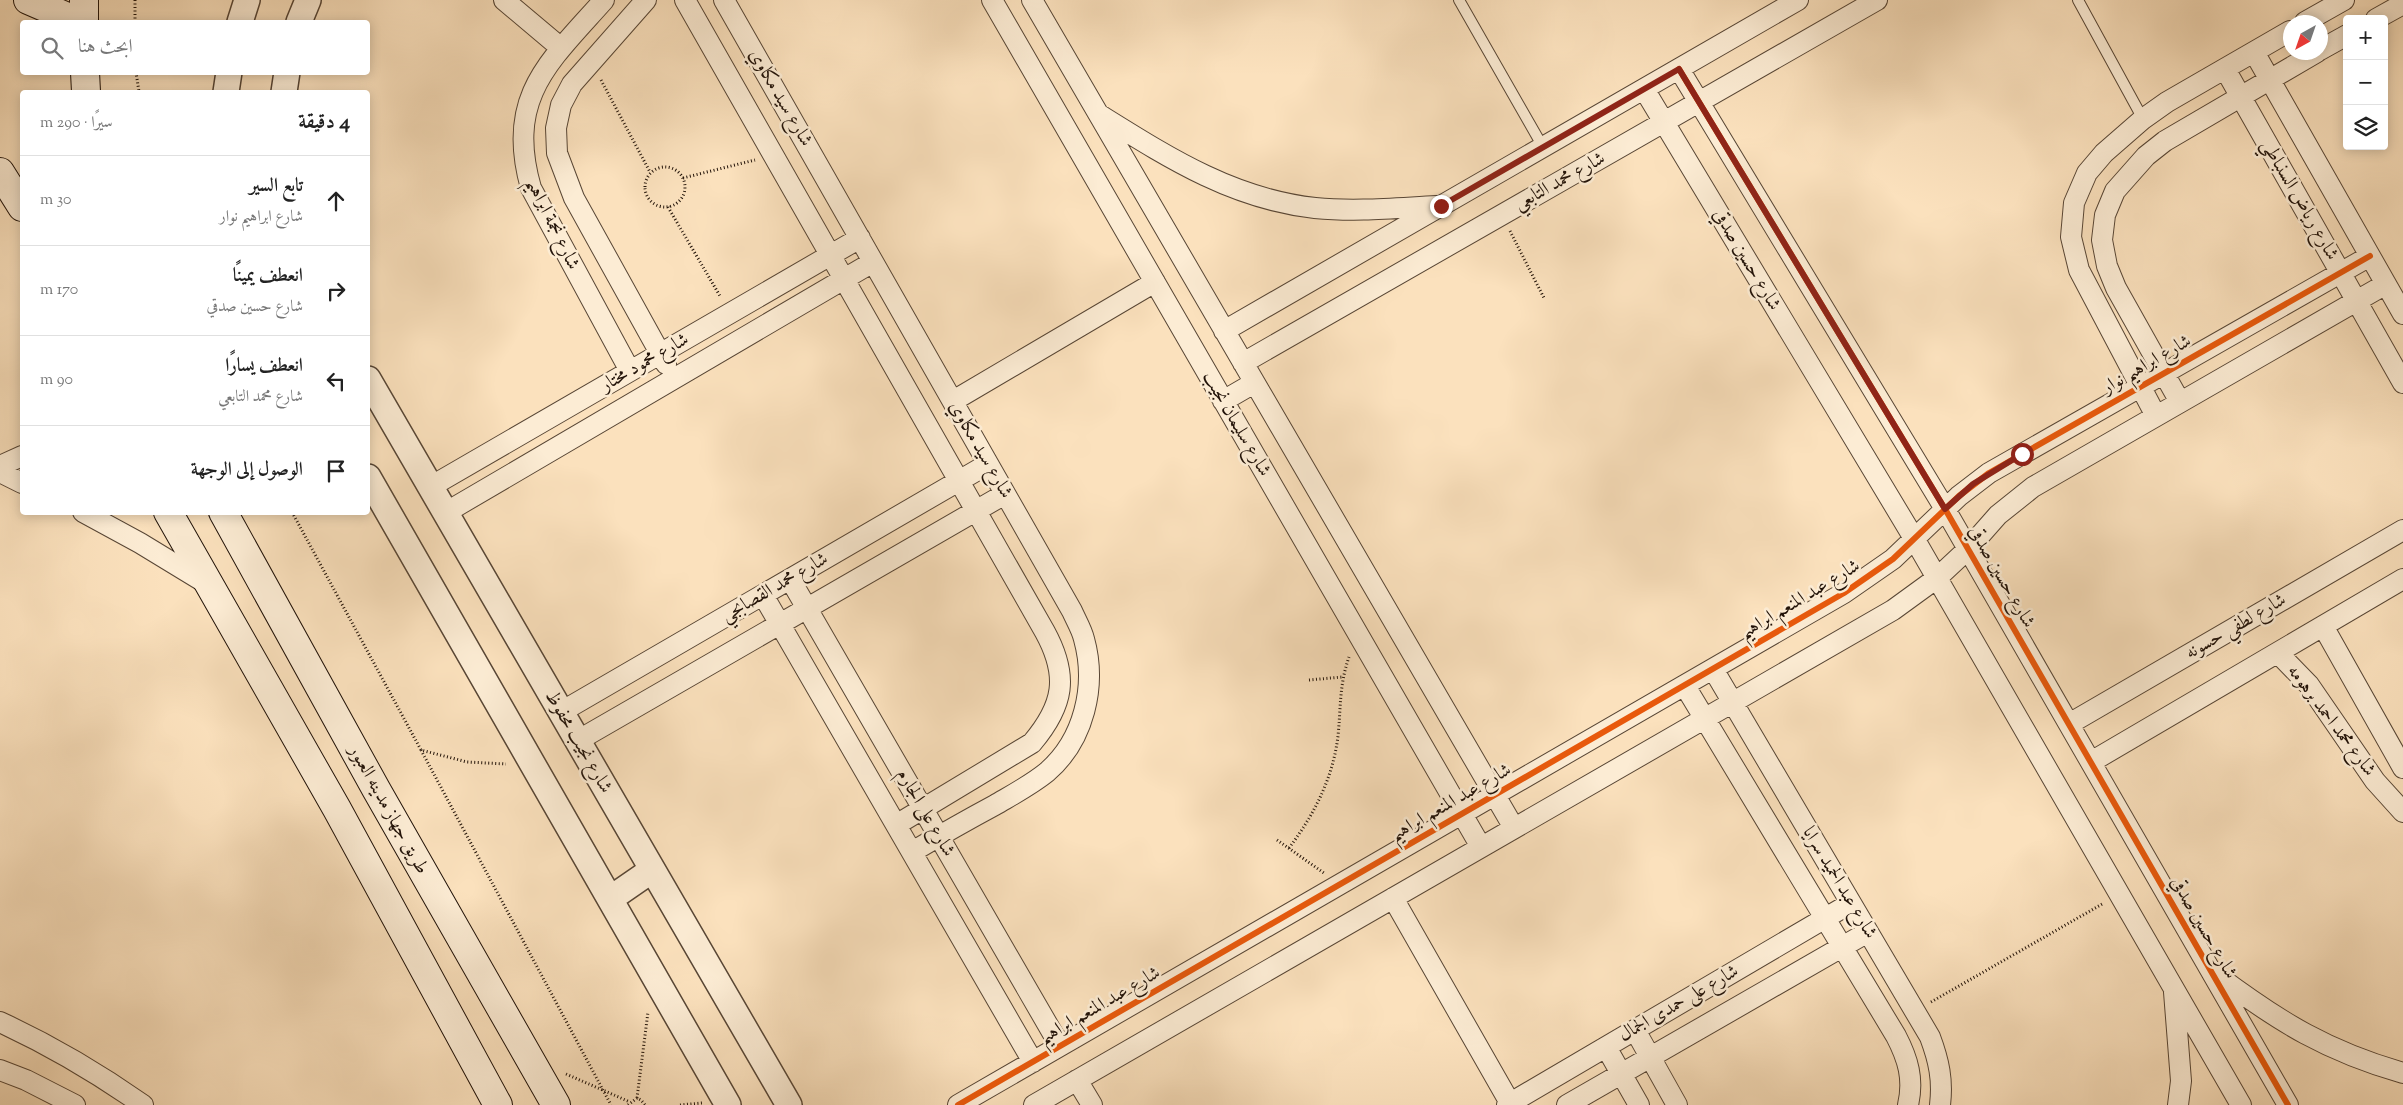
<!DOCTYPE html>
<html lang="ar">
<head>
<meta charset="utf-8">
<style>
	body { margin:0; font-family:"Sorts Mill Goudy",Amiri,serif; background:#f6f6f6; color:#222; direction:rtl }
	.controls { position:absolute; right:15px; top:15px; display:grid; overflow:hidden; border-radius:5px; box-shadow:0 2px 12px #0003 }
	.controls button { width:45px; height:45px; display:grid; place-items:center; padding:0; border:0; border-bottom:1px solid #e0e0e0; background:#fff; color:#222; font:25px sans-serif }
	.compass { position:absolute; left:2283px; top:15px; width:45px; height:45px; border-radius:50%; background:#fff; box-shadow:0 2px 12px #0003; rotate:220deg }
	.stop { position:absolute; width:15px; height:15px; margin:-11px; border:4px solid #8f2418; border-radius:50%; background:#fff }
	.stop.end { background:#8f2418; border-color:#fff; box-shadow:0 1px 5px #0008 }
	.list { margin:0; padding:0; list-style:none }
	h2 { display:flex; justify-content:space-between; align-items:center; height:65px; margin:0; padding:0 20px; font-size:21px }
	h2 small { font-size:16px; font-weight:400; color:#767676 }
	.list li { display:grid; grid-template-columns:32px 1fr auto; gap:15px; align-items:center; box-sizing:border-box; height:90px; padding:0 20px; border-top:1px solid #e0e0e0 }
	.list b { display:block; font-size:19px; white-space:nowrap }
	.list p { margin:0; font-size:16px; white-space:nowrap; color:#767676 }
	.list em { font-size:16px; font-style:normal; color:#767676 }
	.icon { flex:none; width:28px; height:28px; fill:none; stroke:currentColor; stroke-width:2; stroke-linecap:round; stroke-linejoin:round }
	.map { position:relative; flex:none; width:2403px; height:1105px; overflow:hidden; direction:ltr }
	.search { position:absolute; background:#fff; box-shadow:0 2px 12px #0003; left:20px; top:20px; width:350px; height:55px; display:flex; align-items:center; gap:12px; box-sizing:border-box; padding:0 18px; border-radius:5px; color:#767676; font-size:19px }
	.panel { position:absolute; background:#fff; box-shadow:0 2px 12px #0003; left:20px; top:90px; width:350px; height:425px; border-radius:5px; direction:rtl }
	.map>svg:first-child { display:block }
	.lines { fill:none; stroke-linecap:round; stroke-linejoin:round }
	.service-casing { stroke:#584635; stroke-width:12 }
	.minor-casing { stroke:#584635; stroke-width:22 }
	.tertiary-casing { stroke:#584635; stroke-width:28 }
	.secondary-casing { stroke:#211208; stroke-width:30 }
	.path { stroke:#211208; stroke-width:3; stroke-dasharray:1 2.5; stroke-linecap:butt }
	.service { stroke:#fcecd4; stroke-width:10 }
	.minor { stroke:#fcecd4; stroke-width:20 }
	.tertiary { stroke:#fcecd4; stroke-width:25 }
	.secondary { stroke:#fcecd4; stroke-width:28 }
	.cycleway-casing { stroke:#fcecd4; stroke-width:9 }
	.cycleway { stroke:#e8590c; stroke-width:6 }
	.route { stroke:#8f2418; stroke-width:6 }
	.labels { text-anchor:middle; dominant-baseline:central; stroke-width:5; stroke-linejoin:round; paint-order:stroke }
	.street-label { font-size:19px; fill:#211208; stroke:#fcecd4 }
</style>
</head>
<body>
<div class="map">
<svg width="2403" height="1105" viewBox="0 0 2403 1105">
	<rect width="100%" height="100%" fill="#fbe1bd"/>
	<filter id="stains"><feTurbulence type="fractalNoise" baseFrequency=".004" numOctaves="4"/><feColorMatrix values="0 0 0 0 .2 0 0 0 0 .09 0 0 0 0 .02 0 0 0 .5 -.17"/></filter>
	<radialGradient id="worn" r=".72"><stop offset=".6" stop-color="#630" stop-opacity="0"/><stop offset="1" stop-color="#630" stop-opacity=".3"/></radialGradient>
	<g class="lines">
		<defs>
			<path id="service" d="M1459,0L1543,147
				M2078,0L2143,119"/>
			<path id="minor" d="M504,0L561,48
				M604,0C549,62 505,97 531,188L630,371
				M646,0L572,84L561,105L556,128L557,153L574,198L666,364
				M685,0L1045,632C1069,676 1064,705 1032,743L896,825
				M724,0L1072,611C1076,620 1082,630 1084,639C1097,686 1084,740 1047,772C1031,785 1012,795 995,805C967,820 939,836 912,852
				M992,0L1481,847
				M1032,0L1514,828
				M2376,19L2403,4
				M2305,22L2344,0
				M2320,50L2347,35
				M2254,52L2403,314
				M1679,69L1945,509L2288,1105
				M2225,69L2403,383
				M1644,89L1915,540L2241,1105
				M1100,115C1169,158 1233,199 1315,208C1356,212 1396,208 1437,206
				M1224,331L1798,0
				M1243,363L1877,0
				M953,401L1155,282
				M1223,401L1254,383
				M2180,402L2116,288L2107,266L2102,240L2105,215L2115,191L2146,156L2165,141L2317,52
				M2156,416L2079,270L2071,237L2074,203L2087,173L2104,153L2143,119L2167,102L2290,31
				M0,466L22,456
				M0,472L22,483
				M430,487L860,238
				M83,512L140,543L209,585
				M445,513L873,262
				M790,579L1060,1046
				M763,595L1033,1062
				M2323,626L2403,768
				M2278,653L2309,685L2375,781L2403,812
				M1713,669L1930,1037C1939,1061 1943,1080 1940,1105
				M1685,686L1896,1036C1908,1059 1914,1079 1908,1105
				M561,712L988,464
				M2069,724L2403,530
				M577,741L1005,494
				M2091,762L2403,579
				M1393,898L1510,1103
				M2218,976C2281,1023 2327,1051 2403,1073
				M2174,992L2181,1081L2178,1105
				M0,1022C52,1046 96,1072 143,1105
				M1635,1030L1677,1105
				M1606,1047L1639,1105
				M0,1070L26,1080L75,1105
				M1077,1080L1092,1105
				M958,1105L1844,593L1893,559L1959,496L1989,473L2370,256
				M1034,1105L1893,610L1937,578L1968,549L1998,515L2033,487L2386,284
				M1507,1105L1851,903
				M1567,1105L1868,932"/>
			<path id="tertiary" d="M240,22L247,0
				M299,22L308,0
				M226,92L229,72
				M284,92L287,72
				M368,379L789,1105
				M368,477L728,1105
				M610,899L652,870"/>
			<path id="secondary" d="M28,0L79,22
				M84,22V0
				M85,72L86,92
				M0,172L22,207
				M168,512L337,809L498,1105
				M223,512L376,789L556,1105"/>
		</defs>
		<use href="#service" class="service-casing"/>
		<use href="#minor" class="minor-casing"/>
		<use href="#tertiary" class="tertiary-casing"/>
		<use href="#secondary" class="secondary-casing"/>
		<path class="path" d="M135,22V0
			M136,72L139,92
			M601,80L650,172
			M645 187a20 20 0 1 1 40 0a20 20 0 1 1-40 0Z
			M683,178L755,160
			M668,207L720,296
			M1510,231L1544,298
			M292,512L421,750L467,762L506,764
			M1309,680L1342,677
			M421,750L611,1105
			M1277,840L1324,873
			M1289,848C1314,815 1333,778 1338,736C1341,707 1339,686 1349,657
			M1931,1002L2104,903
			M566,1074L630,1102
			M637,1098L648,1012
			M628,1105L637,1098L641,1100L645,1105
			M680,1105L702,1103"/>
		<use href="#service" class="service"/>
		<use href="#minor" class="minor"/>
		<use href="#tertiary" class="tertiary"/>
		<use href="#secondary" class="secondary"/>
		<defs>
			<path id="cycleway" d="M1679,69L1945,509L2288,1105
				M958,1105L1844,593L1893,559L1959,496L1989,473L2370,256"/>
		</defs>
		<use href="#cycleway" class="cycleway-casing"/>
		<use href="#cycleway" class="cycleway"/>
	</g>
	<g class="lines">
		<path class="route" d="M1441,206L1679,69L1945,509L1973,484L2022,454"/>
	</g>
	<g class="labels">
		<g class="street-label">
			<text transform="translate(780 98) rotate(60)">شارع سيد مكاوي</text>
			<text transform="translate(1560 182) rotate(-29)">شارع محمد التابعي</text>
			<text transform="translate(2299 200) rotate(60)">شارع رياض السنباطي</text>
			<text transform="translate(552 224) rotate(64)">شارع نجمة ابراهيم</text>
			<text transform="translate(1746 260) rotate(59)">شارع حسين صدقي</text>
			<text transform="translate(645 363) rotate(-30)">شارع محمود مختار</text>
			<text transform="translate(2147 365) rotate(-30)">شارع ابراهيم نوار</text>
			<text transform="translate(1236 424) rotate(60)">شارع سليمان نجيب</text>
			<text transform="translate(980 450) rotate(60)">شارع سيد مكاوي</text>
			<text transform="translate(2001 577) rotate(60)">شارع حسين صدقي</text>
			<text transform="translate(775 588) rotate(-30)">شارع محمد القصابجي</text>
			<text transform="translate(1800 600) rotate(-31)">شارع عبد المنعم ابراهيم</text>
			<text transform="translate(2236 627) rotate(-30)">شارع لطفي حسونه</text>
			<text transform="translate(2331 721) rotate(53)">شارع محمد احمد برهومه</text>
			<text transform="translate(578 742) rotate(60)">شارع نجيب محفوظ</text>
			<text transform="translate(1451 803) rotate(-30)">شارع عبد المنعم ابراهيم</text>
			<text transform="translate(388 810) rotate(61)">طريق جهاز مدينه العبور</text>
			<text transform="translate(925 813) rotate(60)">شارع على الجارم</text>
			<text transform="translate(1839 883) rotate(59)">شارع عبد الحميد سرايا</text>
			<text transform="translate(2203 928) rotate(60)">شارع حسين صدقي</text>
			<text transform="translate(1679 1004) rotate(-30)">شارع على حمدى الجمال</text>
			<text transform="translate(1100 1006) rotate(-30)">شارع عبد المنعم ابراهيم</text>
		</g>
	</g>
	<rect width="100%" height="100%" filter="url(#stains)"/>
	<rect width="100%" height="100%" fill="url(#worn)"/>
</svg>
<div class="controls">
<button>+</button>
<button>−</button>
<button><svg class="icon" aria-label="layers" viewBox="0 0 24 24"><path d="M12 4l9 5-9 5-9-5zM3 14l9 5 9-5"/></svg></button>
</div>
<svg class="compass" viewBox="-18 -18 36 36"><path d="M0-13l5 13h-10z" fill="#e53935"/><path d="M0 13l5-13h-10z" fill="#767676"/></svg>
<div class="stop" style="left:2022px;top:454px"></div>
<div class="stop end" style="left:1441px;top:206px"></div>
<div class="search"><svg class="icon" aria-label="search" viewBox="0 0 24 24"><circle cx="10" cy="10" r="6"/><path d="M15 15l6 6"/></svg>ابحث هنا</div>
<section class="panel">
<h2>4 دقيقة<small>سيرًا · 290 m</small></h2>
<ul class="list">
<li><svg class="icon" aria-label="ahead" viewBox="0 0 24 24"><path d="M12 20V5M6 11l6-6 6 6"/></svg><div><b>تابع السير</b><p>شارع ابراهيم نوار</p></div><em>30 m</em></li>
<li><svg class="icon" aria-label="right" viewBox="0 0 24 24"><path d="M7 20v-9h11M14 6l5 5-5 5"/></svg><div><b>انعطف يمينًا</b><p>شارع حسين صدقي</p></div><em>170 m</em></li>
<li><svg class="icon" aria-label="left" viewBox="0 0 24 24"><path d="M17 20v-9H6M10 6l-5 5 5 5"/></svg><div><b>انعطف يسارًا</b><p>شارع محمد التابعي</p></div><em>90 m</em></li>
<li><svg class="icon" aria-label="arrive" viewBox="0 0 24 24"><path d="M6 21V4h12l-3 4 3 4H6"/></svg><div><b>الوصول إلى الوجهة</b></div></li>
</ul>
</section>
</div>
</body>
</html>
